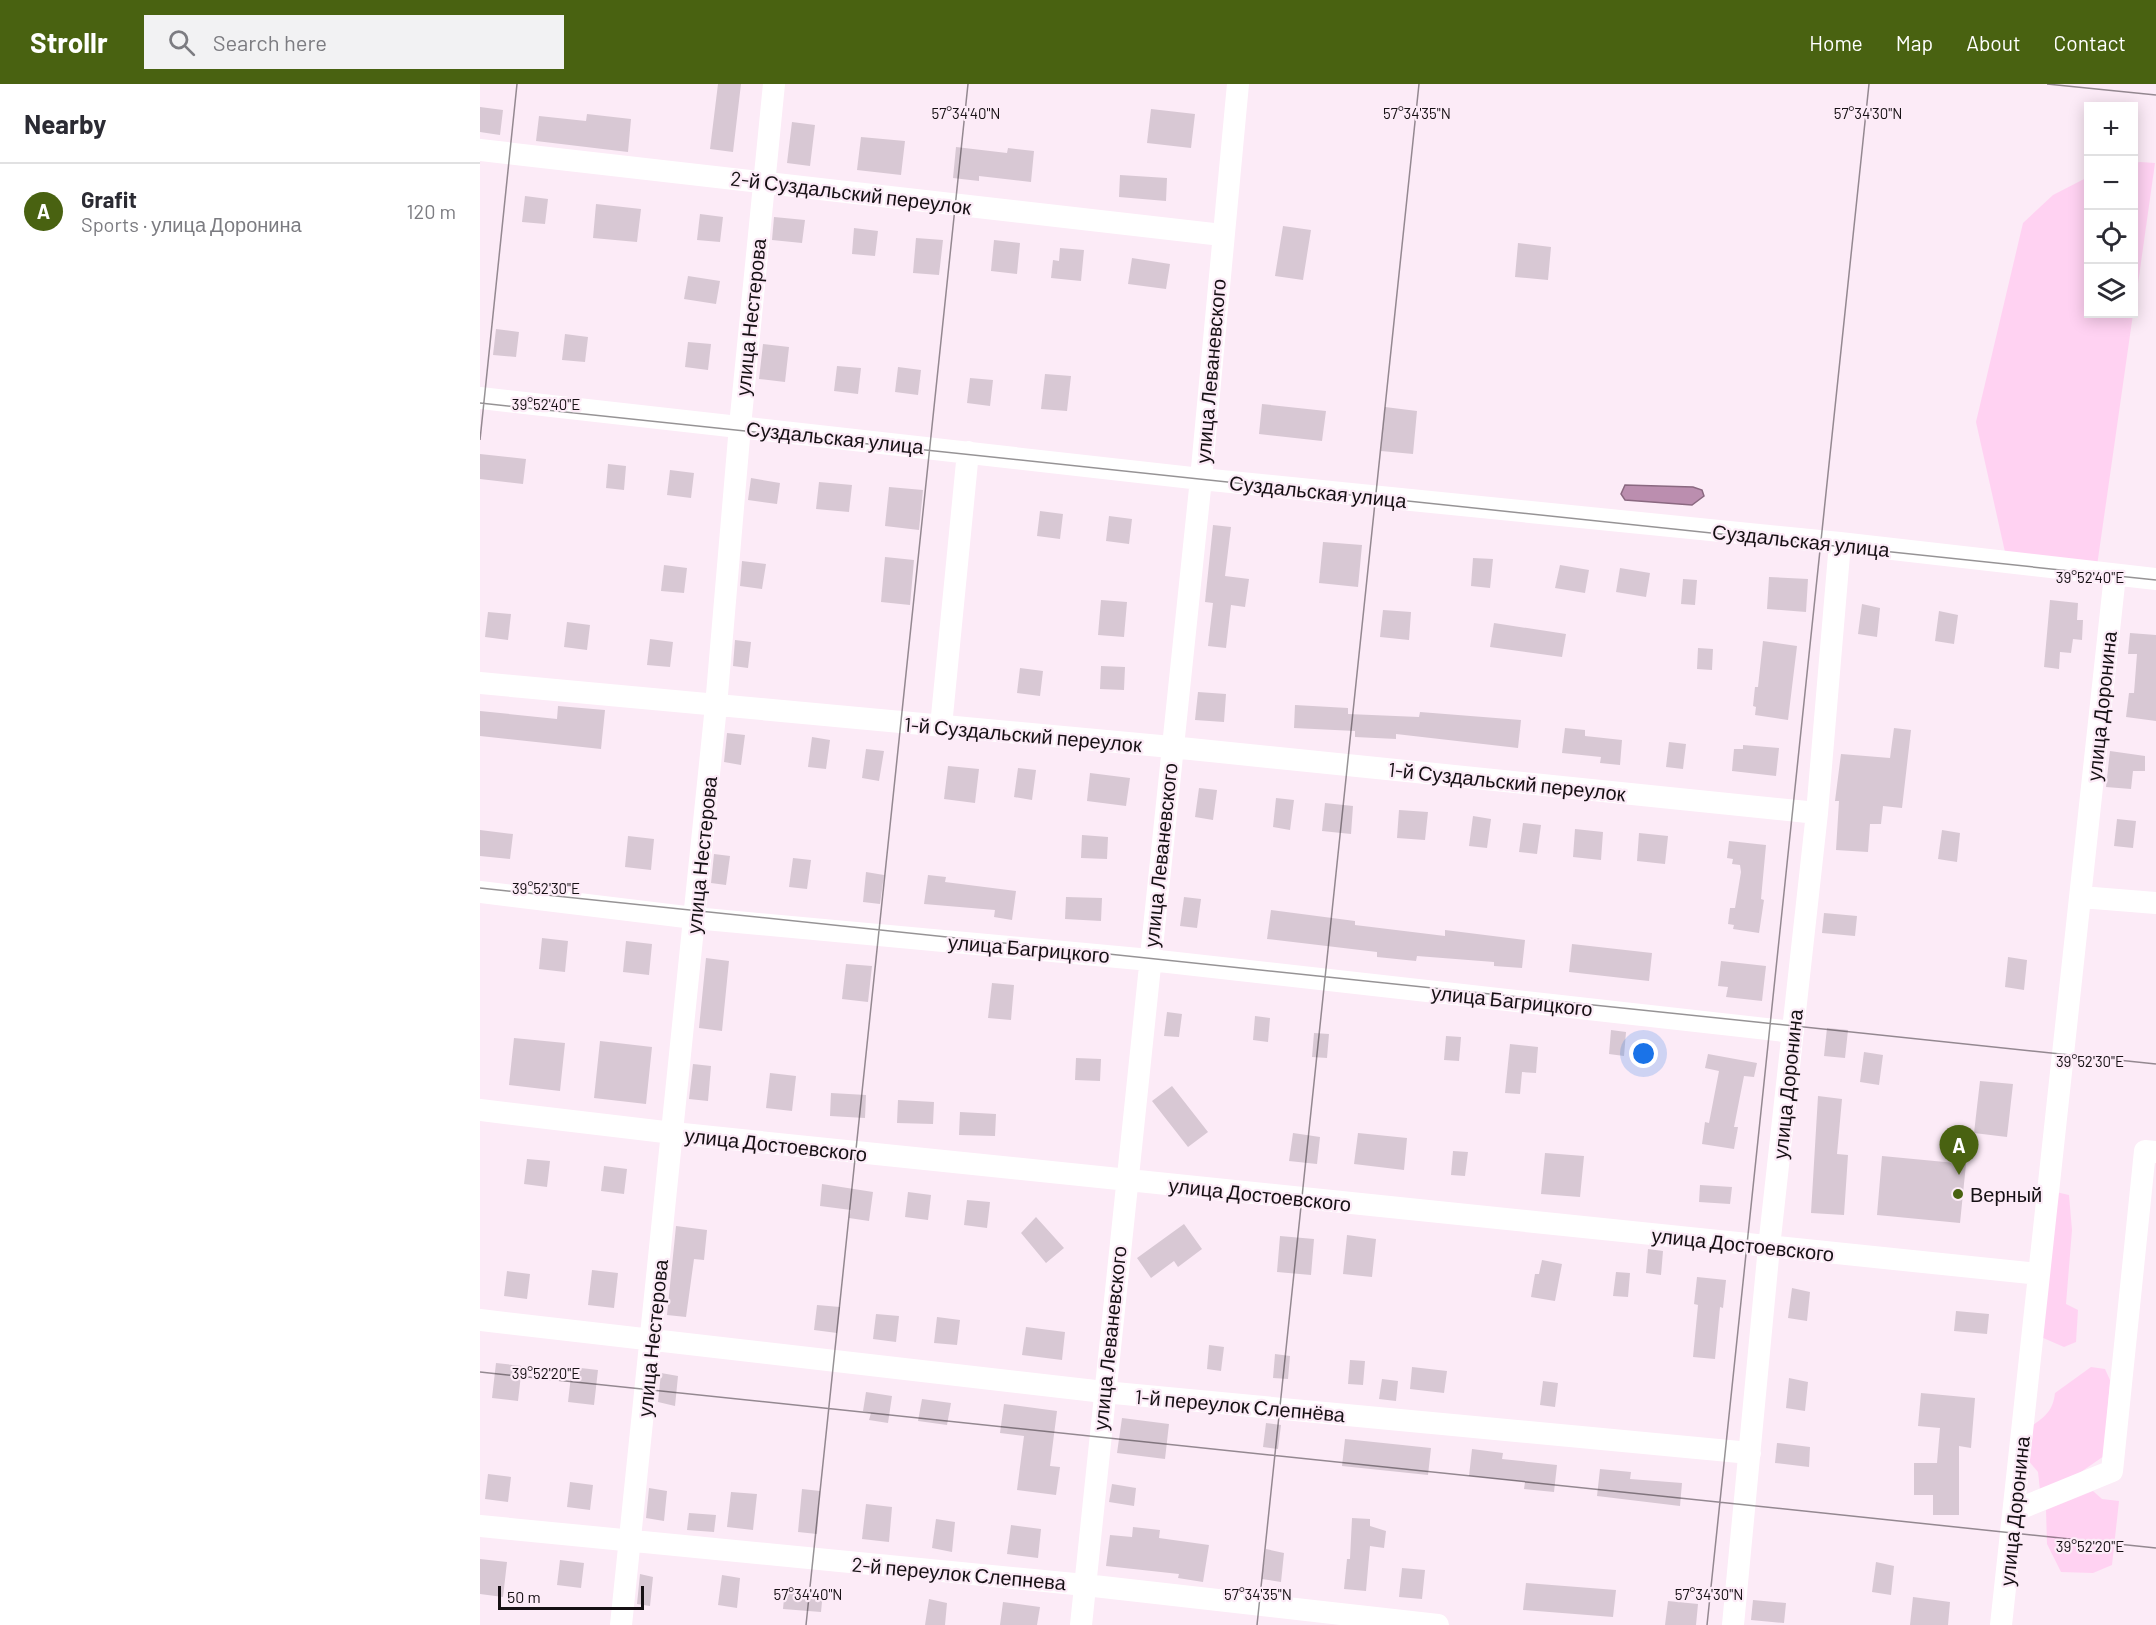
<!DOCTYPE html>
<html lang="en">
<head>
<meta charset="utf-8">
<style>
	body { margin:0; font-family:Barlow,sans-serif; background:#f2f2f3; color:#2b2b33 }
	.controls { position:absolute; right:18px; top:18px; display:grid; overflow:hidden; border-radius:0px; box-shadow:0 3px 15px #0003 }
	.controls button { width:54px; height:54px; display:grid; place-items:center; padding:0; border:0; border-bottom:2px solid #e1e1e2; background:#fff; color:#2b2b33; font:30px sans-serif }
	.scale { position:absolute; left:18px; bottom:15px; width:146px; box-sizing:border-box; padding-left:6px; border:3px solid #161014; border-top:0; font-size:16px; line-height:21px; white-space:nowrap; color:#161014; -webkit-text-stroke:4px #fcebf7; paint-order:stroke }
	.you { position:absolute; left:1164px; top:970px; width:21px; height:21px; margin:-15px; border:4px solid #fff; border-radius:50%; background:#1a73e8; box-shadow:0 0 0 9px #1a73e833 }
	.badge { display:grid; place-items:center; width:39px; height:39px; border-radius:50%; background:#496211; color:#fff; font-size:20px; font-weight:700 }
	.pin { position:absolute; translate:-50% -50px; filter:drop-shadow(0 2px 3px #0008) }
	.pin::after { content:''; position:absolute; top:32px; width:21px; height:18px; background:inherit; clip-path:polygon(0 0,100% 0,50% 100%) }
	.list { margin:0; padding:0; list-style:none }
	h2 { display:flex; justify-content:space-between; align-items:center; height:78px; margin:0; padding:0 24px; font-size:26px }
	h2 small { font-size:20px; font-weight:400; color:#7c7c81 }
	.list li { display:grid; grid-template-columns:39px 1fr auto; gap:18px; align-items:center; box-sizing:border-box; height:96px; padding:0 24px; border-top:2px solid #e1e1e2 }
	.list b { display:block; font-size:22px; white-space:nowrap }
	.list p { margin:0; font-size:20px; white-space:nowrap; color:#7c7c81 }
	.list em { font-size:20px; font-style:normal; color:#7c7c81 }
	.icon { flex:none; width:33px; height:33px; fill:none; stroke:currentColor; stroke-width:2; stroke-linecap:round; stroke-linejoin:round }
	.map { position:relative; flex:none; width:1676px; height:1541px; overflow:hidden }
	header { display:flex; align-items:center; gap:36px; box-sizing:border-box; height:84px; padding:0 30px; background:#496211; color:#fff }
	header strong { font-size:28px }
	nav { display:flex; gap:33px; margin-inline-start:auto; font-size:21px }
	.search { width:420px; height:54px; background:#f2f2f3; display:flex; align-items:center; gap:15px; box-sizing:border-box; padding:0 21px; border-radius:0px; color:#7c7c81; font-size:22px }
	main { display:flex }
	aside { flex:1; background:#fff }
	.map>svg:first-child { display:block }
	.green { fill:#ffd2f2 }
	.water { fill:#bb8eaf; stroke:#8a6880; stroke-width:1.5 }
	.building { fill:#d8c8d4 }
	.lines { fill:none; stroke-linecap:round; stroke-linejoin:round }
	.street { stroke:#fff; stroke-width:22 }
	.ticks { fill:none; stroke:#161014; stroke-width:1.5; stroke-opacity:0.45 }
	.poi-dot { fill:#496211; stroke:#fcebf7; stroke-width:2 }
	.labels { text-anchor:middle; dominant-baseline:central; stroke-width:4.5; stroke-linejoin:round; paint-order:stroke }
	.street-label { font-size:20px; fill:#161014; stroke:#fcebf7 }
	.poi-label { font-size:20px; fill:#161014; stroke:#fcebf7; text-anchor:start }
	.ticks-label { font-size:15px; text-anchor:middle; fill:#161014; stroke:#fcebf7; stroke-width:4.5; stroke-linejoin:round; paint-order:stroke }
</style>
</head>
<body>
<header>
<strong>Strollr</strong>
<div class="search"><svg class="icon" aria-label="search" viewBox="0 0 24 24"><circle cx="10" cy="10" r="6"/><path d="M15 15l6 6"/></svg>Search here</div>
<nav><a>Home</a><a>Map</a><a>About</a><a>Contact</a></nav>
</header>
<main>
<aside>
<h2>Nearby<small></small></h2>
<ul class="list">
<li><span class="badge">A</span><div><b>Grafit</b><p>Sports · улица Доронина</p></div><em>120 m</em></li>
</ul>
</aside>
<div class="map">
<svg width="1676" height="1541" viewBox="0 0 1676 1541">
	<rect width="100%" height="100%" fill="#fcebf7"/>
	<path class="green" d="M1660,78L1675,79L1654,228V79Z
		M1608,93V230H1653L1617,482L1525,468L1496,338L1543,139L1573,111Z
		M1576,1108L1589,1111L1592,1146L1586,1220L1598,1226L1596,1258L1584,1263L1561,1253Z
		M1611,1283L1625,1285L1630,1296L1624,1372L1598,1390L1560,1406L1558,1388L1547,1375L1550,1343C1565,1333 1573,1327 1575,1309Z
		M1613,1407L1622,1415L1639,1417L1632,1481L1613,1489L1581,1488L1567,1460L1566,1426Z"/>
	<path class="water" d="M1145,401L1213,403L1222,406L1224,412L1212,421L1145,416L1141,410Z"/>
	<path class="building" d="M238,0H261L253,68L230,65Z
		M0,23L23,26L20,51L0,48Z
		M671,25L715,30L711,64L667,59Z
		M107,30L151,35L148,68L56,57L59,32L106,37Z
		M312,38L335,41L330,82L307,79Z
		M381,53L425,57L421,91L377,86Z
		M476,63L527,69L528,64L554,67L551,98L499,92V97L473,94Z
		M640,91L687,94L686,117L639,113Z
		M45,112L68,115L65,140L42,138Z
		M116,120L161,125L157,158L113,154Z
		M220,130L243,133L240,158L217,156Z
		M294,133L325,136L322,159L292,156Z
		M803,142L831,146L823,196L795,192Z
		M374,144L398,147L395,172L372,170Z
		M436,154L463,156L459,191L433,189Z
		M514,156L540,159L537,190L511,187Z
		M1038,159L1071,163L1068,196L1035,193Z
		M580,164L604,166L601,197L571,194L573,176L579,177Z
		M652,174L690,180L686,205L648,200Z
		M208,192L240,197L236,220L204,215Z
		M16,245L39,248L36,273L13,271Z
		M85,250L108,253L105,278L82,276Z
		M208,258L231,260L228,286L205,283Z
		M283,260L309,263L305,298L279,295Z
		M357,282L381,284L378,310L354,307Z
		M418,283L441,286L438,311L415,308Z
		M565,290L591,292L587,327L561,325Z
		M490,294L513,296L510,322L487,319Z
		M782,320L846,327L842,357L779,350Z
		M905,323L937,327L933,370L901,367Z
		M0,370L46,375L43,400L0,395Z
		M128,380L146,382L144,406L126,404Z
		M190,386L214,389L211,414L187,411Z
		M271,394L300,399L297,420L268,416Z
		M339,398L372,401L369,428L336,425Z
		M409,403L443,406L439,446L405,442Z
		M560,427L583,430L580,455L557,452Z
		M629,432L652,435L649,460L626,457Z
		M733,441L751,443L745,492L769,495L765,523L751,521L746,564L728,562L733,519L725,518Z
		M843,458L882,461L878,503L839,499Z
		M405,473L434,476L430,521L401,518Z
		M993,474L1013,475L1010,504L991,502Z
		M262,477L286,480L282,505L260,502Z
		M184,481L207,484L204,509L181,507Z
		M1080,481L1109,486L1105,509L1075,504Z
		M1140,484L1170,489L1166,513L1136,508Z
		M1289,493L1328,495L1326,528L1287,525Z
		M1203,495L1217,496L1215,521L1201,520Z
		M621,516L647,518L644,553L618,551Z
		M1570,516L1598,519L1597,536H1603L1602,556L1593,555L1591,569L1580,568L1579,585L1564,583Z
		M1382,520L1400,524L1397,553L1378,550Z
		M903,526L931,528L929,556L900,553Z
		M1459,527L1478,531L1474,560L1455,557Z
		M8,528L31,530L28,556L5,553Z
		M87,538L110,541L107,566L84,563Z
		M1014,539L1086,550L1082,573L1010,563Z
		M1650,549L1676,551V637L1646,633L1649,609H1654L1657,570H1648Z
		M170,555L193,558L190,583L167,581Z
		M255,556L271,558L268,584L253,582Z
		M1283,557L1317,562L1308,636L1275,631L1276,623L1273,622L1275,603H1278Z
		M1218,564L1233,565L1232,586L1217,585Z
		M621,582L645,583L644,606L620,605Z
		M540,584L563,587L560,612L537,609Z
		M718,608L746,610L744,638L715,636Z
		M815,621L868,624V630L939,633L940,628L1041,636L1038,664L916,650V655L875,653V647L814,644Z
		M78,622L125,626L121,665L0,652V627L77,635Z
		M1085,644L1105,646V652L1142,656L1140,681L1120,679L1121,673L1082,669Z
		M1414,644L1431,646L1422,724L1403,722L1401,740H1390L1388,768L1356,766L1359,717H1355L1361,670L1410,674Z
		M247,649L265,651L261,681L244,678Z
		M332,653L350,656L346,685L328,683Z
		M1189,658L1206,660L1203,685L1186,683Z
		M1263,661L1299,664L1296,692L1252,687L1254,665H1263Z
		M386,665L404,667L399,697L382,694Z
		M1630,667L1665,672V687H1653L1651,705L1626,703Z
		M468,682L499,685L495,719L464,715Z
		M538,684L556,686L552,716L534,713Z
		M610,689L650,694L646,722L607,717Z
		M719,704L737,706L733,736L715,733Z
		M796,714L814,716L810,746L793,743Z
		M845,719L873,722L871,750L842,747Z
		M919,726L948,728L945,756L917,754Z
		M993,732L1011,735L1007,764L989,762Z
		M1637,735L1656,737L1653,764L1634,762Z
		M1043,739L1061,741L1057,770L1039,768Z
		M1095,745L1123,748L1121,776L1093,773Z
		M0,746L33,750L30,775L0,772Z
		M1462,746L1480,749L1477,778L1458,775Z
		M1159,749L1188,752L1185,780L1157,777Z
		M602,751L628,753L627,775L601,774Z
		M148,752L174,755L171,786L145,783Z
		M1249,757L1286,761L1281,815L1284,816L1279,849L1253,845L1254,841L1248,840L1250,824H1255L1261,788L1260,781L1252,780L1253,775L1247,774Z
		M234,770L250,772L246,801L231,799Z
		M313,774L331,776L327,805L309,803Z
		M386,788L404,791L400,820L383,818Z
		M448,791L466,793L465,798L536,807L532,836L514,833L515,826L444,820Z
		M586,813L622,814L621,837L585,835Z
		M704,813L721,815L717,844L700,842Z
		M791,826L875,837V841L965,852V846L1045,856L1042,884L1014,882V878L937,872L936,877L897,873V868L787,855Z
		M1344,829L1377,832L1375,852L1342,849Z
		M62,854L88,857L85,888L59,885Z
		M146,857L172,860L169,891L143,888Z
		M1092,860L1172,869L1169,897L1089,888Z
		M1528,873L1547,876L1544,906L1525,903Z
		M226,874L249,877L242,947L219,944Z
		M1241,877L1286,882L1282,917L1246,913L1248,903L1238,902Z
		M366,880L392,882L388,918L362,915Z
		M512,899L534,901L531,936L508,934Z
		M687,928L702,930L699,953L684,952Z
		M775,932L790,934L788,958L773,956Z
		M1347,944L1368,946L1365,974L1344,972Z
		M1131,946L1146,948L1144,972L1129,970Z
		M834,949L849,950L847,974L832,973Z
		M966,952L981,953L979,977L964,976Z
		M34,954L85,959L80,1007L29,1001Z
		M120,957L172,963L166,1020L114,1014Z
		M1030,960L1058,963L1056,989L1042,988L1040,1010L1025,1009Z
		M1384,968L1403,971L1399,1001L1380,998Z
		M1228,970L1277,979L1274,993L1264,992L1254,1043H1258L1254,1065L1222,1060L1225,1038L1229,1039L1239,987L1225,984Z
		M596,974L621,975L620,997L595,996Z
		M213,980L231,982L228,1017L209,1015Z
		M290,989L316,992L312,1027L286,1024Z
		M1500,997L1533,1000L1527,1053L1494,1049Z
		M692,1002L728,1048L708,1063L672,1017Z
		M351,1009L386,1011L385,1034L350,1032Z
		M1338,1012L1362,1015L1357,1070L1368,1071L1364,1131L1331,1129Z
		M418,1016L454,1018L453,1040L417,1039Z
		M480,1028L516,1030L515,1052L479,1051Z
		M813,1049L840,1053L837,1080L809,1077Z
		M878,1049L927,1054L924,1086L874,1080Z
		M973,1067L988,1068L985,1092L971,1091Z
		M1065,1069L1104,1072L1100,1113L1061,1110Z
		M1402,1072L1486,1080L1480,1139L1397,1131Z
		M47,1075L70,1077L67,1103L44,1100Z
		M124,1082L147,1085L144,1110L121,1107Z
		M342,1100L393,1108L389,1137L369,1134L371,1126L340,1122Z
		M1220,1101L1252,1103L1250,1120L1219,1118Z
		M428,1108L451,1111L448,1136L425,1133Z
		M487,1116L510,1118L507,1144L484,1141Z
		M556,1133L584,1164L566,1179L541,1149Z
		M704,1140L722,1165L698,1183L694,1177L671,1194L657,1174Z
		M196,1142L227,1146L224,1176L214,1175L206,1233L187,1231Z
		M867,1151L896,1155L892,1193L863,1190Z
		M800,1152L834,1155L831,1191L797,1188Z
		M1168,1165L1183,1167L1181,1191L1166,1189Z
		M1062,1176L1082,1180L1075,1217L1051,1213L1055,1190H1059Z
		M112,1186L138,1189L134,1224L108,1221Z
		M27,1187L50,1190L47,1215L24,1212Z
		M1136,1188L1150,1189L1148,1213L1133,1212Z
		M1217,1193L1246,1196L1243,1224L1240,1223L1235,1275L1213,1273L1218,1221L1214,1220Z
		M1312,1204L1330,1208L1327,1237L1308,1234Z
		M337,1221L360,1223L357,1249L334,1246Z
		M1476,1227L1509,1230L1507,1250L1474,1247Z
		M396,1230L419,1232L416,1258L393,1255Z
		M457,1233L480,1236L477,1261L454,1259Z
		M546,1243L585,1248L582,1276L542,1271Z
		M729,1261L744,1263L741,1287L727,1285Z
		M795,1270L810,1272L808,1295L793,1294Z
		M870,1276L885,1277L883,1301L868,1300Z
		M16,1279L42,1282L38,1317L12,1314Z
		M92,1283L118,1286L114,1321L88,1318Z
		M932,1283L967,1287L964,1309L930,1305Z
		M181,1289L198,1292L195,1322L178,1318Z
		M1309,1294L1328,1298L1325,1327L1306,1324Z
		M902,1295L918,1297L916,1317L899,1315Z
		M1063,1297L1078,1299L1075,1323L1060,1321Z
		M386,1308L412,1312L408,1339L389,1336L391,1329L383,1327Z
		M1441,1309L1495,1314L1491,1364L1479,1362V1431H1453V1411H1434V1379H1457L1460,1344L1438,1342Z
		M442,1315L471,1319L467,1341L438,1337Z
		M524,1320L577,1327L570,1382L580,1383L576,1411L537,1406L544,1352L520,1349Z
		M642,1334L689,1340L685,1375L637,1369Z
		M786,1339L801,1341L798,1365L783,1363Z
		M865,1355L951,1364L948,1391L862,1382Z
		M1297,1359L1330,1363L1329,1383L1295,1379Z
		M992,1365L1023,1369L1022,1375L1077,1381L1074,1408L1044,1405L1045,1398L989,1392Z
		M1120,1385L1151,1388L1150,1395L1202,1399L1200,1422L1117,1412Z
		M8,1390L31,1393L28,1418L5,1415Z
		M90,1398L113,1401L110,1426L87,1423Z
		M632,1400L656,1404L654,1422L629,1418Z
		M169,1404L187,1407L184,1437L166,1434Z
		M322,1405L340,1407L337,1450L318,1448Z
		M251,1408L277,1410L273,1446L247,1443Z
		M386,1420L412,1423L409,1458L382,1455Z
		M209,1429L236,1431L234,1448L207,1446Z
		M872,1434L890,1435V1442L906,1447L904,1464L890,1462L886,1507L864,1505L867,1475H870Z
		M456,1435L475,1438L472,1468L452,1464Z
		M531,1441L561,1445L558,1474L527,1470Z
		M653,1443L680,1446L679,1454L729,1461L723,1498L698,1494L699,1490L626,1482L630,1451L652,1453Z
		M786,1465L804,1469L801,1498L782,1495Z
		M0,1475L27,1478L23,1513L0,1510Z
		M80,1476L104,1479L101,1504L77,1501Z
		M1396,1478L1414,1482L1411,1511L1392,1508Z
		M922,1484L945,1486L942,1515L919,1513Z
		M160,1490L173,1493L170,1522L157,1520Z
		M242,1491L260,1494L257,1524L238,1521Z
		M1046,1499L1136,1506L1133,1533L1043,1526Z
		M305,1504L343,1507L341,1528L303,1525Z
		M1433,1513L1470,1518L1468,1541H1430Z
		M449,1515L467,1519L465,1541H445Z
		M1273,1516L1306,1519L1304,1539L1271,1536Z
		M1188,1517L1218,1520L1216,1541H1185Z
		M523,1518L560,1523L557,1541H520Z"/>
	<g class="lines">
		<path class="street" d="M0,66L742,151
			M0,314L721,395L1360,459L1676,495
			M0,599L691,663L1337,729
			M461,642L488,368
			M0,808L214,834L670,876L1313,948
			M1601,813L1676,819
			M0,1026L193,1049L1559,1190
			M0,1236L624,1308L1270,1369
			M1534,1427L1632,1387L1665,1067L1676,1068
			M0,1442L605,1501L958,1541
			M141,1541L236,622L260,342L294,0
			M601,1541L721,395L758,0
			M1253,1541L1289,1163L1337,729L1360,459
			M1521,1541L1635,491"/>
	</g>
	<path class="ticks" d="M1567,0L1676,11M0,319L1676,496M0,356L37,0M0,804L1676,980M0,1288L1676,1464M326,1541L488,0M777,1541L939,0M1227,1541L1389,0"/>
	<circle class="poi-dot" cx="1478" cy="1110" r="6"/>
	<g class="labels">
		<g class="street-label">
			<text transform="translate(371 108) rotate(7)">2-й Суздальский переулок</text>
			<text transform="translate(270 233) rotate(-84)">улица Нестерова</text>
			<text transform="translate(730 287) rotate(-85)">улица Леваневского</text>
			<text transform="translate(355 353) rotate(6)">Суздальская улица</text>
			<text transform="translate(838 407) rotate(6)">Суздальская улица</text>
			<text transform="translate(1321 456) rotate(6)">Суздальская улица</text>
			<text transform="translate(1621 622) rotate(-84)">улица Доронина</text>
			<text transform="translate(543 650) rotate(5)">1-й Суздальский переулок</text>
			<text transform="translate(1027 697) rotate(6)">1-й Суздальский переулок</text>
			<text transform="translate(221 771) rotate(-84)">улица Нестерова</text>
			<text transform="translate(680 771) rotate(-84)">улица Леваневского</text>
			<text transform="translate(549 864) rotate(5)">улица Багрицкого</text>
			<text transform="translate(1032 916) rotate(6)">улица Багрицкого</text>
			<text transform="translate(1307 1000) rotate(-84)">улица Доронина</text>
			<text transform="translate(296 1060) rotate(6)">улица Достоевского</text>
			<text transform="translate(780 1110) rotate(6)">улица Достоевского</text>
			<text transform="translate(1263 1160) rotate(6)">улица Достоевского</text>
			<text transform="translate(172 1254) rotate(-84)">улица Нестерова</text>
			<text transform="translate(629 1254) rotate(-84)">улица Леваневского</text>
			<text transform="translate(760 1321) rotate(5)">1-й переулок Слепнёва</text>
			<text transform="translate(1534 1427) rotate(-84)">улица Доронина</text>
			<text transform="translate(479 1489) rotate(5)">2-й переулок Слепнева</text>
		</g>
		<g class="poi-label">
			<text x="1490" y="1110">Верный</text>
		</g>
	</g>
	<g class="ticks-label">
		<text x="486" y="35">57°34'40"N</text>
		<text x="937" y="35">57°34'35"N</text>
		<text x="1388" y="35">57°34'30"N</text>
		<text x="66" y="326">39°52'40"E</text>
		<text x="1610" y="499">39°52'40"E</text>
		<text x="66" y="810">39°52'30"E</text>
		<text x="1610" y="983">39°52'30"E</text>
		<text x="66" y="1295">39°52'20"E</text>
		<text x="1610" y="1468">39°52'20"E</text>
		<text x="328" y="1516">57°34'40"N</text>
		<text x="778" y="1516">57°34'35"N</text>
		<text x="1229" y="1516">57°34'30"N</text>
	</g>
</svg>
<div class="controls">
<button>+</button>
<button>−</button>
<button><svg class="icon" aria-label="locate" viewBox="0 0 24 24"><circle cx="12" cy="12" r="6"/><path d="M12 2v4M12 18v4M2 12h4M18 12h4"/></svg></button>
<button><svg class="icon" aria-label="layers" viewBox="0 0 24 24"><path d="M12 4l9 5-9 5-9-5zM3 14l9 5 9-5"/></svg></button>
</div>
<div class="scale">50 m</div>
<div class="you"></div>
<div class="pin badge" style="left:1479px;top:1091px">A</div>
</div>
</main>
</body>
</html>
